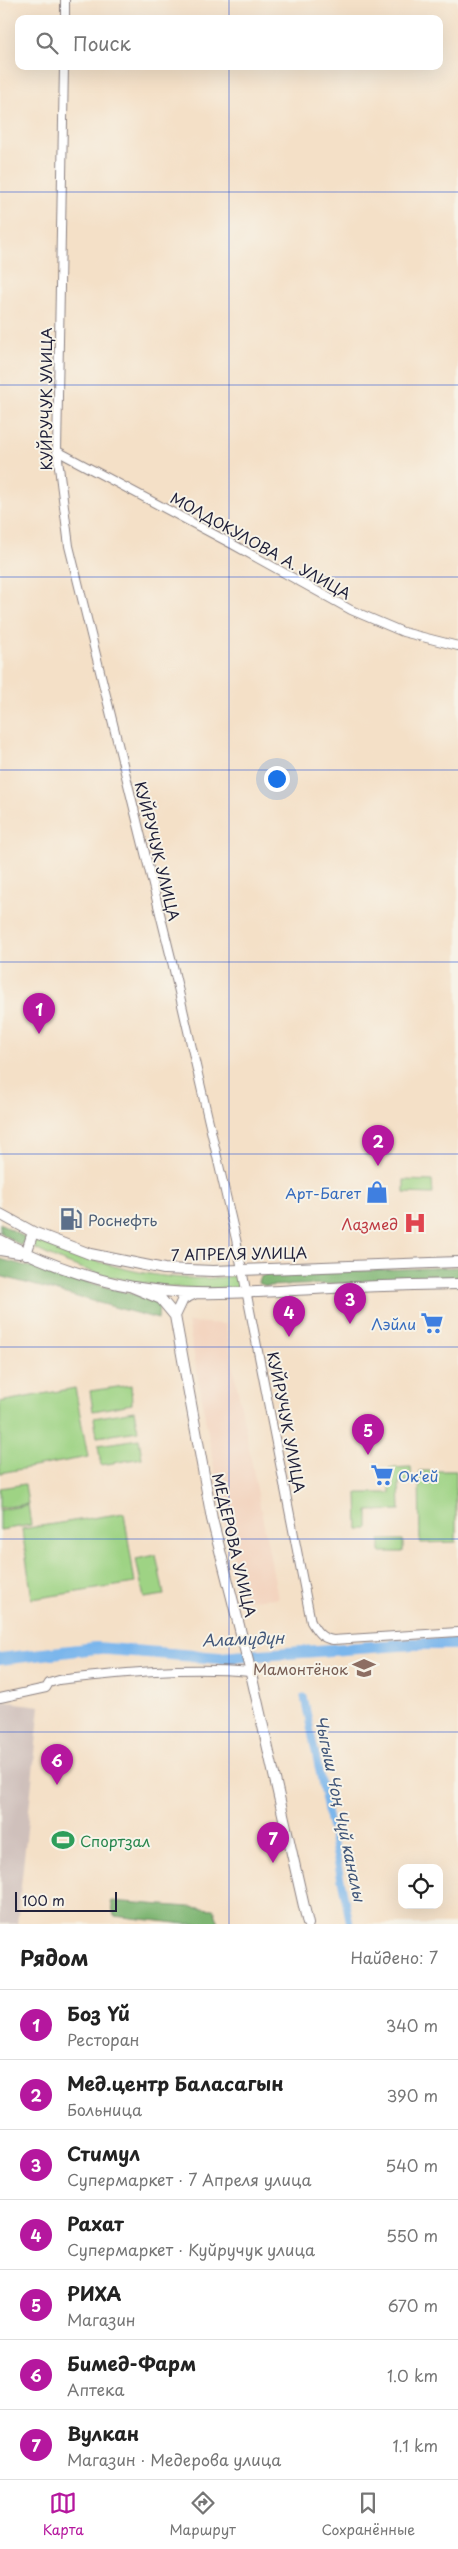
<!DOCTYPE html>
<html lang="ru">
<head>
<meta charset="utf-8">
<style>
	body { margin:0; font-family:"Playpen Sans",sans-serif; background:#f6f6f6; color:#222 }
	.controls { position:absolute; right:15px; bottom:15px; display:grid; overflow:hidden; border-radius:10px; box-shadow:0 5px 20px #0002 }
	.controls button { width:45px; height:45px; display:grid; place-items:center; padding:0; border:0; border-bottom:1px solid #e0e0e0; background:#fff; color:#222; font:25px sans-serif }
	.scale { position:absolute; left:15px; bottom:12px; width:102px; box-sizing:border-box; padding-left:5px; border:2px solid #22223b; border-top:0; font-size:14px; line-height:18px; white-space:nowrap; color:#22223b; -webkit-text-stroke:4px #f7f3e8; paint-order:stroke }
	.you { position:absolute; left:276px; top:778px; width:18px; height:18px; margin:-12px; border:4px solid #fff; border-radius:50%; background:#1a73e8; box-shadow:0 0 0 8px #1a73e833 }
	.badge { display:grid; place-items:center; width:32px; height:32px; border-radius:50%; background:#b5179e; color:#fff; font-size:16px; font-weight:700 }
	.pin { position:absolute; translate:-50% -41px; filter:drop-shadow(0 1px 2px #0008) }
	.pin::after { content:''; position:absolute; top:26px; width:18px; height:15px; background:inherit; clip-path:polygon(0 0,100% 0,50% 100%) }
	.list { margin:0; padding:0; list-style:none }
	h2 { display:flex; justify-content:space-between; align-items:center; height:65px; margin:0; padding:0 20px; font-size:21px }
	h2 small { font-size:16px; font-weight:400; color:#767676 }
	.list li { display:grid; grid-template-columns:32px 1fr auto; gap:15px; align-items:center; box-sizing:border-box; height:70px; padding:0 20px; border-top:1px solid #e0e0e0 }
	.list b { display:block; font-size:19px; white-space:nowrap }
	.list p { margin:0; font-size:16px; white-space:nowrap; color:#767676 }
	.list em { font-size:16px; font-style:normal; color:#767676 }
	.icon { flex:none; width:28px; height:28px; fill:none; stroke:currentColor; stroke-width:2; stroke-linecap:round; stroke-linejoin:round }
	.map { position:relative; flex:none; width:458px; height:1924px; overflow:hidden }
	.search { position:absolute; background:#fff; box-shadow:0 5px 20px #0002; left:15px; right:15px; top:15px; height:55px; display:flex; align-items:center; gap:12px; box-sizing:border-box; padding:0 18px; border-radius:10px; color:#767676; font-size:19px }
	.sheet { height:555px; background:#fff }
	nav { display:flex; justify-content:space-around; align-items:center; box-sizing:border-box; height:70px; border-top:1px solid #e0e0e0; background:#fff; font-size:14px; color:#767676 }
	nav a { display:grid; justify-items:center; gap:2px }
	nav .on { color:#b5179e }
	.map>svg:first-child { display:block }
	.built { fill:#f3d4bf }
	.industrial { fill:#cfc0bb }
	.green { fill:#9ed384; stroke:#607a60 }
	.forest { fill:#7eb572; stroke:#506c56 }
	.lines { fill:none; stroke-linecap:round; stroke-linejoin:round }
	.canal { stroke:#7ab6ec; stroke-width:7 }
	.river { stroke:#7ab6ec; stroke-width:12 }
	.minor-casing { stroke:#8b8181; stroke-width:10 }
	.major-casing { stroke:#8b8181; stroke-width:12 }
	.minor { stroke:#fff; stroke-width:8 }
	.major { stroke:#fff; stroke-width:10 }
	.grid { fill:none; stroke:#1d4ed8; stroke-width:1; stroke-opacity:0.55 }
	.labels { text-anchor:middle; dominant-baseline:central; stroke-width:4; stroke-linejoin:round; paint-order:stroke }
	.street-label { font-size:15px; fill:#22223b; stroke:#f7f3e8 }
	.shop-label { font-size:15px; fill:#366cbe; stroke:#f7f3e8; text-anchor:end }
	.service-label { font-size:15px; fill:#4e5e75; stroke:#f7f3e8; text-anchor:start }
	.health-label { font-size:15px; fill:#be3a42; stroke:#f7f3e8; text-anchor:end }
	.education-label { font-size:15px; fill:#785e54; stroke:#f7f3e8; text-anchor:end }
	.leisure-label { font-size:15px; fill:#27864d; stroke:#f7f3e8; text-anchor:start }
	.water-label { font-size:16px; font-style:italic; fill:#415679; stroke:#f7f3e8 }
</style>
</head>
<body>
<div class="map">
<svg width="458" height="1924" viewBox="0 0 458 1924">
	<rect width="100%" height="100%" fill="#f7f3e8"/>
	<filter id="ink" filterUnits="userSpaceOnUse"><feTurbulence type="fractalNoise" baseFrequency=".02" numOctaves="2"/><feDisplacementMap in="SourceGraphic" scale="10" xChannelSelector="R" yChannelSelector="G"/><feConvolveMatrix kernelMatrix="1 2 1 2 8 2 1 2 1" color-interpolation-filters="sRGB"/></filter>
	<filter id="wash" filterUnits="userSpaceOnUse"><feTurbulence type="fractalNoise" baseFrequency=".0096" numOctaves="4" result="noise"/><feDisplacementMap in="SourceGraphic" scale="20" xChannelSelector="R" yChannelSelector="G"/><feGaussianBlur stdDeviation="1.12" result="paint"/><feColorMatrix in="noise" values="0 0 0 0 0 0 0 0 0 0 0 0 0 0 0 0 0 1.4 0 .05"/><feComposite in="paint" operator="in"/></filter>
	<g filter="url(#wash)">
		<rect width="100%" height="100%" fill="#f4e0c7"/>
		<path class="built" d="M188,1322L225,1324L278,1598L245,1600L223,1517Z"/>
		<path class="industrial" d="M0,1701L40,1706L17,1924H0Z"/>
		<path class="green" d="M404,1180L432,1181L433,1194L404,1193Z
			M38,1241C100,1264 166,1286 234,1276L237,1277L239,1285L237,1288C170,1292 94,1280 34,1248L35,1242Z
			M131,1385L132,1404L93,1411L90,1391Z
			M75,1388L88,1457L0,1473V1402Z
			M134,1411L138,1431L97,1437L94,1418Z
			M139,1439L142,1458L101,1465L98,1445Z
			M411,1467L412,1482H399L400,1510L368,1511V1529H358L357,1493H390L389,1468Z
			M419,1471H456V1542L420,1543Z
			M25,1484L28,1504L0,1508V1488Z
			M28,1505L31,1525L0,1530V1510Z
			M124,1513L135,1583L32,1599L22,1529Z
			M380,1540H403V1552H380Z
			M156,1555L164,1595L144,1598L136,1559Z"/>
		<path class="forest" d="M0,1223L26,1238L21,1246L0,1232Z
			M0,1259L159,1301L158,1319L0,1276Z
			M458,1267V1280L266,1286L258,1283L259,1278L266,1274Z
			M111,1901L214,1909L219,1924H186L114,1916Z"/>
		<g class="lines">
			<path class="canal" d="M304,1697L350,1924"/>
			<path class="river" d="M0,1659L96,1648L219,1658L414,1644H458"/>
		</g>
	</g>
	<g filter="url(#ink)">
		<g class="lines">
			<defs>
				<path id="minor" d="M65,19V0
					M64,66L57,451L69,546L173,966L236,1239L311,1622C317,1632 321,1638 333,1640L458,1632
					M57,451L232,544L351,610L403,632L458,646
					M0,1698L46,1688L49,1683L59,1680C123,1673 186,1666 250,1672"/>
				<path id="major" d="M0,1214L33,1232L90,1254L164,1269L213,1271L458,1262
					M0,1240C61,1272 127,1292 196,1293C235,1294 275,1291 314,1289C362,1286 410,1285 458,1284
					M0,1250L19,1253
					M26,1254L33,1232
					M132,1287L161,1299L175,1316L212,1519L249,1665L308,1924
					M175,1316L183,1299L194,1294"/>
			</defs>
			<use href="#minor" class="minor-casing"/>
			<use href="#major" class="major-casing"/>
			<use href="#minor" class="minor"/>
			<use href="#major" class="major"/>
		</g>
	</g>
	<path class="grid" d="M229,0V19M229,66V1924M0,192H458M0,385H458M0,577H458M0,770H458M0,962H458M0,1154H458M0,1347H458M0,1539H458M0,1732H458"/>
	<defs>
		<symbol id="shop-bare" viewBox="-9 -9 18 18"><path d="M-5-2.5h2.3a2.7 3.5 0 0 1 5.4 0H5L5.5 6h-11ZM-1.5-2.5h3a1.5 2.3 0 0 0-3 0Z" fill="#3f7fe0" stroke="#f7f3e8" stroke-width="2.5" paint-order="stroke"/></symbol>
		<symbol id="fuel-bare" viewBox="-9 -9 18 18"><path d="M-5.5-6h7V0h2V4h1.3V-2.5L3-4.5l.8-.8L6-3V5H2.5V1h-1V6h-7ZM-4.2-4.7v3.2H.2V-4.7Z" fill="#5c6f8a" stroke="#f7f3e8" stroke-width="2.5" paint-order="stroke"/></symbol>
		<symbol id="hospital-bare" viewBox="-9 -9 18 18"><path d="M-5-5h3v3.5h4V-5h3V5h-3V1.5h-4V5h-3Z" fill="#e0444e" stroke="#f7f3e8" stroke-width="2.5" paint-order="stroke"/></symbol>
		<symbol id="supermarket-bare" viewBox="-9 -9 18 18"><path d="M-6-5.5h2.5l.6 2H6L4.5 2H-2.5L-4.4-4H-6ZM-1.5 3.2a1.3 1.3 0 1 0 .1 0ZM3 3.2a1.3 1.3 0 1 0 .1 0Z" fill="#3f7fe0" stroke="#f7f3e8" stroke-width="2.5" paint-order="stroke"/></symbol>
		<symbol id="school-bare" viewBox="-9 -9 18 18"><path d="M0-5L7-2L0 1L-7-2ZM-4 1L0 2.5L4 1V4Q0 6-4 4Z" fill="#8d6e63" stroke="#f7f3e8" stroke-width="2.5" paint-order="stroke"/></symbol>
		<symbol id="stadium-bare" viewBox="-9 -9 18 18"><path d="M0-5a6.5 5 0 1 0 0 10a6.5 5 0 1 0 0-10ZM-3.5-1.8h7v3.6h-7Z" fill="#2e9e5b" stroke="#f7f3e8" stroke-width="2.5" paint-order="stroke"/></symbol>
	</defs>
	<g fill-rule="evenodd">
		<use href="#shop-bare" x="361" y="1176" width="32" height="32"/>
		<use href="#fuel-bare" x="55" y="1203" width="32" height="32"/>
		<use href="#hospital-bare" x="399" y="1207" width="32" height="32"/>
		<use href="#supermarket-bare" x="416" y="1307" width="32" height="32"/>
		<use href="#supermarket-bare" x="366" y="1459" width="32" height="32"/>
		<use href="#school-bare" x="348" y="1652" width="32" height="32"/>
		<use href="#stadium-bare" x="47" y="1824" width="32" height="32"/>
	</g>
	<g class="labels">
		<g class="street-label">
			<text transform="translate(45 399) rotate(-90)">КУЙРУЧУК УЛИЦА</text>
			<text transform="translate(261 545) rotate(29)">МОЛДОКУЛОВА А. УЛИЦА</text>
			<text transform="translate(158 851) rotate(76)">КУЙРУЧУК УЛИЦА</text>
			<text transform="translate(239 1253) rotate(-1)">7 АПРЕЛЯ УЛИЦА</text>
			<text transform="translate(287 1422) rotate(79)">КУЙРУЧУК УЛИЦА</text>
			<text transform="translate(235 1545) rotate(77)">МЕДЕРОВА УЛИЦА</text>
		</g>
		<g class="shop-label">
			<text x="361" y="1192">Арт-Багет</text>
			<text x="416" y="1323">Лэйли</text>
			<text x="398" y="1475" text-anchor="start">Ок'ей</text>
		</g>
		<g class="service-label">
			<text x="88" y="1219">Роснефть</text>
		</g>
		<g class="health-label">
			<text x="398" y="1223">Лазмед</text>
		</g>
		<g class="education-label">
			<text x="348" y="1668">Мамонтёнок</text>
		</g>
		<g class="leisure-label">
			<text x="80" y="1840">Спортзал</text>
		</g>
		<g class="water-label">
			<text transform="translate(243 1638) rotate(-2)">Аламүдүн</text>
			<text transform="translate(341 1808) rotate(78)">Чыгыш Чоң Чүй каналы</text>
		</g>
	</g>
</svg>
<div class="controls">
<button><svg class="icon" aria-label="locate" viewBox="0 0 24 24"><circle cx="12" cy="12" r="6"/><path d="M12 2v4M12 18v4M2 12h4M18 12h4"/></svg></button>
</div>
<div class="scale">100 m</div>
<div class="you"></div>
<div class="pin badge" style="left:39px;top:1034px">1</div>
<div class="pin badge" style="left:378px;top:1166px">2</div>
<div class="pin badge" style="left:350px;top:1324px">3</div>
<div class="pin badge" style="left:289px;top:1337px">4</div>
<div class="pin badge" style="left:368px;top:1455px">5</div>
<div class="pin badge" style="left:57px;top:1785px">6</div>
<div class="pin badge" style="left:273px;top:1863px">7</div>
<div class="search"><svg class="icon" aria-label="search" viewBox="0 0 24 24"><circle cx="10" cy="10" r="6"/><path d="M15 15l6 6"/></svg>Поиск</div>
</div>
<section class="sheet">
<h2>Рядом<small>Найдено: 7</small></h2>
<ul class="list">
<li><span class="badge">1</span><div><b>Боз Үй</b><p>Ресторан</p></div><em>340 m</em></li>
<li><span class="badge">2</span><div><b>Мед.центр Баласагын</b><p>Больница</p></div><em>390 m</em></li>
<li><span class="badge">3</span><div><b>Стимул</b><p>Супермаркет · 7 Апреля улица</p></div><em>540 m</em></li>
<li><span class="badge">4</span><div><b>Рахат</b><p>Супермаркет · Куйручук улица</p></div><em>550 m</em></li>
<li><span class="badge">5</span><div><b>РИХА</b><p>Магазин</p></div><em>670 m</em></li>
<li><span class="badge">6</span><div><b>Бимед-Фарм</b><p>Аптека</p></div><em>1.0 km</em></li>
<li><span class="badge">7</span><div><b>Вулкан</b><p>Магазин · Медерова улица</p></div><em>1.1 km</em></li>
</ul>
</section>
<nav>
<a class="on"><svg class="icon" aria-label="map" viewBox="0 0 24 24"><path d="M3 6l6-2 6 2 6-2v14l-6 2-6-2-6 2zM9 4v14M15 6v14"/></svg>Карта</a>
<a><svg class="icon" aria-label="directions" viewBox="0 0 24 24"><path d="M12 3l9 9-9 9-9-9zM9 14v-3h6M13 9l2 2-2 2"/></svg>Маршрут</a>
<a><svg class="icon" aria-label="saved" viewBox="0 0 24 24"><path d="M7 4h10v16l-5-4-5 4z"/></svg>Сохранённые</a>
</nav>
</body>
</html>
